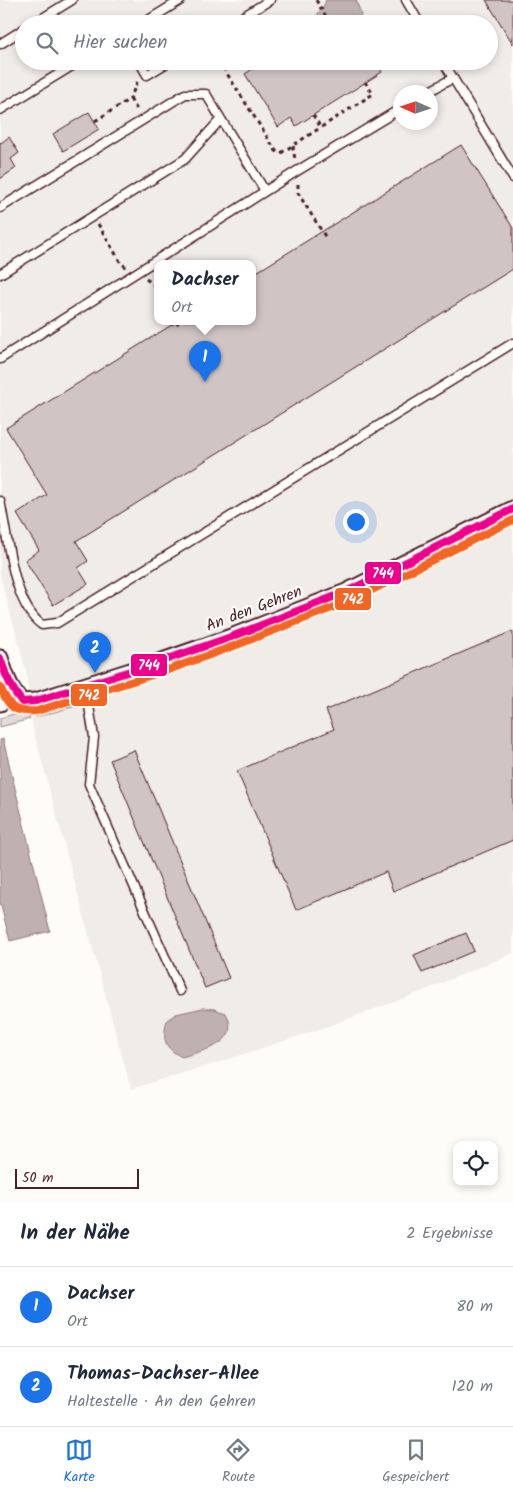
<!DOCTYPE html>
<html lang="de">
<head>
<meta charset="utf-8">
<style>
	body { margin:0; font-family:Kalam,sans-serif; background:#f2f2f3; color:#1f2937 }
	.controls { position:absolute; right:15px; bottom:15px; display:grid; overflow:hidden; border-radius:10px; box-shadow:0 2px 8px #0003 }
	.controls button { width:45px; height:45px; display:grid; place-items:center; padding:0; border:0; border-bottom:1px solid #e0e1e3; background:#fff; color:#1f2937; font:25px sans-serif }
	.compass { position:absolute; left:393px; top:85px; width:45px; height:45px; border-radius:50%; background:#fff; box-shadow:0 2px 8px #0003; rotate:273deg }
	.scale { position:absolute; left:15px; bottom:12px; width:124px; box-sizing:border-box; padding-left:5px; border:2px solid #4a1f2b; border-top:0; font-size:14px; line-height:18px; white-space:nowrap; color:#4a1f2b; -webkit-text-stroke:4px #fdfcf7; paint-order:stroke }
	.you { position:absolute; left:355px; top:521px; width:18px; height:18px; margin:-12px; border:4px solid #fff; border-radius:50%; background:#1a73e8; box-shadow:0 0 0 8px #1a73e833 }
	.badge { display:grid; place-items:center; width:32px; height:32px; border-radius:50%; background:#1a73e8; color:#fff; font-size:16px; font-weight:700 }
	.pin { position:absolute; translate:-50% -41px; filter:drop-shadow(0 1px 2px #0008) }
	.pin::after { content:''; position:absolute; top:26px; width:18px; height:15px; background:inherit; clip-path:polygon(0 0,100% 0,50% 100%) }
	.popup { position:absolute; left:154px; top:260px; width:102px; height:65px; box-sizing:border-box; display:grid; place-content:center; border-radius:10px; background:#fff; filter:drop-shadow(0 1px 4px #0005); font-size:16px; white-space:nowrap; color:#747a83 }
	.popup b { font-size:19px; color:#1f2937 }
	.popup::after { content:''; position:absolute; left:50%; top:100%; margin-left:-10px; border:10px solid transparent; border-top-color:#fff }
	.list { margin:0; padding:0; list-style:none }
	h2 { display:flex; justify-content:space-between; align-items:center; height:65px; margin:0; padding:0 20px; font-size:21px }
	h2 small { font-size:16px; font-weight:400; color:#747a83 }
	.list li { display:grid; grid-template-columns:32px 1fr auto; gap:15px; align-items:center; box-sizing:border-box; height:80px; padding:0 20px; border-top:1px solid #e0e1e3 }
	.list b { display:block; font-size:19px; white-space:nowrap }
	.list p { margin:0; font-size:16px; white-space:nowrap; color:#747a83 }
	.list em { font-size:16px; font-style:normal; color:#747a83 }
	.icon { flex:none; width:28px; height:28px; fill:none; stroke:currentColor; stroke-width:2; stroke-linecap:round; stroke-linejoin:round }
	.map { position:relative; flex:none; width:513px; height:1201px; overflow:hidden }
	.search { position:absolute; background:#fff; box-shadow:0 2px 8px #0003; left:15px; right:15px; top:15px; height:55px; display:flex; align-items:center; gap:12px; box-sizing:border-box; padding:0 18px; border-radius:28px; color:#747a83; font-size:19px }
	.sheet { height:225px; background:#fff }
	nav { display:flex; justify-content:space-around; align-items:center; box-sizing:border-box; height:70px; border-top:1px solid #e0e1e3; background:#fff; font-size:14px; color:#747a83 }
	nav a { display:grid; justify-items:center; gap:2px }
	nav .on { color:#1a73e8 }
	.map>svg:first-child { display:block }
	.built { fill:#f0ece8; fill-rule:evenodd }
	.green { fill:#e3dcda; stroke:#967e82 }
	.water { fill:#c0b1b1; stroke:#91777b }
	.building { fill:#d0c5c4; stroke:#4a1f2b }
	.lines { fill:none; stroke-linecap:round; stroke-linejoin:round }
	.lane-casing { stroke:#4a1f2b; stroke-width:11 }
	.street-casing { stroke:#4a1f2b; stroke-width:19 }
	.path { stroke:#4a1f2b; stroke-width:3; stroke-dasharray:4 4; stroke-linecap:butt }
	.lane { stroke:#fdfcf7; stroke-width:8 }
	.street { stroke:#fdfcf7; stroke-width:15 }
	.bus-1-casing { stroke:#fdfcf7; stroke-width:11 }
	.bus-2-casing { stroke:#fdfcf7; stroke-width:11 }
	.bus-1 { stroke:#ec008c; stroke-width:8 }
	.bus-2 { stroke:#f26522; stroke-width:8 }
	.labels { text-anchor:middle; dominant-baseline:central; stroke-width:4.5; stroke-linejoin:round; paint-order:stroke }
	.street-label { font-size:16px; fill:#4a1f2b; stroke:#fdfcf7 }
	.line-badge { stroke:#fdfcf7; stroke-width:2 }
	.badge-label { font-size:14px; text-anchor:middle; font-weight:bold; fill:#fff }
</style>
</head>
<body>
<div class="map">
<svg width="513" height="1201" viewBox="0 0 513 1201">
	<rect width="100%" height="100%" fill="#fdfcf7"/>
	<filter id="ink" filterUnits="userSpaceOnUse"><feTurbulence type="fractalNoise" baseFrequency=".02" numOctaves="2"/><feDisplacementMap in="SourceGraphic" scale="10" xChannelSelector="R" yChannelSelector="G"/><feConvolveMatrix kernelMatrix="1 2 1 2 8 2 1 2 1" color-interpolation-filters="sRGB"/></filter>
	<g filter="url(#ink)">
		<path class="built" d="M0,0H513V953L413,995L320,1029L226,1060L131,1089L33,729L26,670L0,575ZM24,24H489V61H24ZM400,92H430V122H400ZM158,263H252V321H158Z"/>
		<path class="green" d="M73,702L76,706L36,717L32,709L33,708L37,712Z
			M27,710L30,719L0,727V718Z"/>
		<path class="water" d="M326,0H356L361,14L359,23L316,24C316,10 323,11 326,0Z
			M3,739L50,931L10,941L0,902V740Z
			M203,1008L214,1009L226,1013C242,1044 204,1050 182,1057C164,1048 162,1039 167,1020L176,1014Z"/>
		<path class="building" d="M486,0H513V44Z
			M265,61H375L382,72L296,126L291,118L278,127L245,74Z
			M89,112L99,129L63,151L53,134Z
			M9,137L19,153L11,159L16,168L0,179V142L1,143Z
			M461,145L513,228V269L76,541L88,561L78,568L88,584L53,605L25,560L39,550L17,514L47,495L6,428L178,321H252V275Z
			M513,631V840L393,891L386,872L296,910L237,771L334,729L326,710Z
			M134,750L229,978L205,988L110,760Z
			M466,933L474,951L422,973L414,955Z"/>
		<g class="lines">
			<defs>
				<path id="lane" d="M406,0L420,24
					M33,24L72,0
					M142,24L181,0
					M231,24L270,0
					M0,44L24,29
					M139,61L147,75L170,61
					M443,61L453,78
					M428,92L453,78L513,178
					M0,110L80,61
					M221,119L265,191
					M0,208L185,94H206L221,119L185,159L0,274
					M0,359L297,171L400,109
					M0,501C8,536 12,604 42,625L57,623L513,343
					M83,686L89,706L94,737L89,784L180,991"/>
				<path id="street" d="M0,658C5,674 10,690 22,702L36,701L165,660L231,637L346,592L513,509
					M0,703L15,694"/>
			</defs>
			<use href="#lane" class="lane-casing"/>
			<use href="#street" class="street-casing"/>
			<path class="path" d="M316,0L330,24
				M219,61L276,151L281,153L373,94L365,82
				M130,99L138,111
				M313,115L321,128
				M95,121L130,99L138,80
				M293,146L295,160
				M298,184V193L326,238
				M98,224L121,263L126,267
				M146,279L153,284L158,291
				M176,321L180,328"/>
			<use href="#lane" class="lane"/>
			<use href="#street" class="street"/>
			<defs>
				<path id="bus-1" d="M0,658C5,674 11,689 22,702L36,701L165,660L231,637L346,592L513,509"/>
				<path id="bus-2" d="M0,687C10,708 13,713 37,711L168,670L234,646L350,601L513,520"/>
			</defs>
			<use href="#bus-1" class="bus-1-casing"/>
			<use href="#bus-2" class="bus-2-casing"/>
			<use href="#bus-1" class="bus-1"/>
			<use href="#bus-2" class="bus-2"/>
		</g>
	</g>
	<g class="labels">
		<g class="street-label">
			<text transform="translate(254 609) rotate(-21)">An den Gehren</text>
		</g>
	</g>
	<g class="line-badge">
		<rect x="364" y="561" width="38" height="24" rx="5" fill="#ec008c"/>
		<rect x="334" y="587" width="38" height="24" rx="5" fill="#f26522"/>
		<rect x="130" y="653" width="38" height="24" rx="5" fill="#ec008c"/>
		<rect x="70" y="683" width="38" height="24" rx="5" fill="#f26522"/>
	</g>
	<g class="badge-label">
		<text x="383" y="578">744</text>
		<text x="353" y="604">742</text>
		<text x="149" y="670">744</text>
		<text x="89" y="700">742</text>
	</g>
</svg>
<div class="controls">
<button><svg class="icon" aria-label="locate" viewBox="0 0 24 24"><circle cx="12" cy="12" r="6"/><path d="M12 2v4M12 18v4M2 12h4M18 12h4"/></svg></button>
</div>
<svg class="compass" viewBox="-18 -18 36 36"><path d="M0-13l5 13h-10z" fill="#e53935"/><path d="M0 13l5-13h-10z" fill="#747a83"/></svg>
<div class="scale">50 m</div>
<div class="you"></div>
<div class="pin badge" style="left:205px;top:382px">1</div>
<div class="popup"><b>Dachser</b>Ort</div>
<div class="pin badge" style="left:95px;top:673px">2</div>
<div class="search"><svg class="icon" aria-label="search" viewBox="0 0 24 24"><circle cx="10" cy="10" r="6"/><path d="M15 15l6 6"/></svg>Hier suchen</div>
</div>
<section class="sheet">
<h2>In der Nähe<small>2 Ergebnisse</small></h2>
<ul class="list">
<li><span class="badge">1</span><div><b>Dachser</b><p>Ort</p></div><em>80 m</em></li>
<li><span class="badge">2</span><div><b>Thomas-Dachser-Allee</b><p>Haltestelle · An den Gehren</p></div><em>120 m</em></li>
</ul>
</section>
<nav>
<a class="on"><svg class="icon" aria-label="map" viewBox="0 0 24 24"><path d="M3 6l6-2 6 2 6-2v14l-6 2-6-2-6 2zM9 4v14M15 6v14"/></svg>Karte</a>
<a><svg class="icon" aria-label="directions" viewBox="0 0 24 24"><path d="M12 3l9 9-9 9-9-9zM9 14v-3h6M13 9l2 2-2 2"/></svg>Route</a>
<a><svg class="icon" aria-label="saved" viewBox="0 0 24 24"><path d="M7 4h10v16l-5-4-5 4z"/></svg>Gespeichert</a>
</nav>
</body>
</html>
